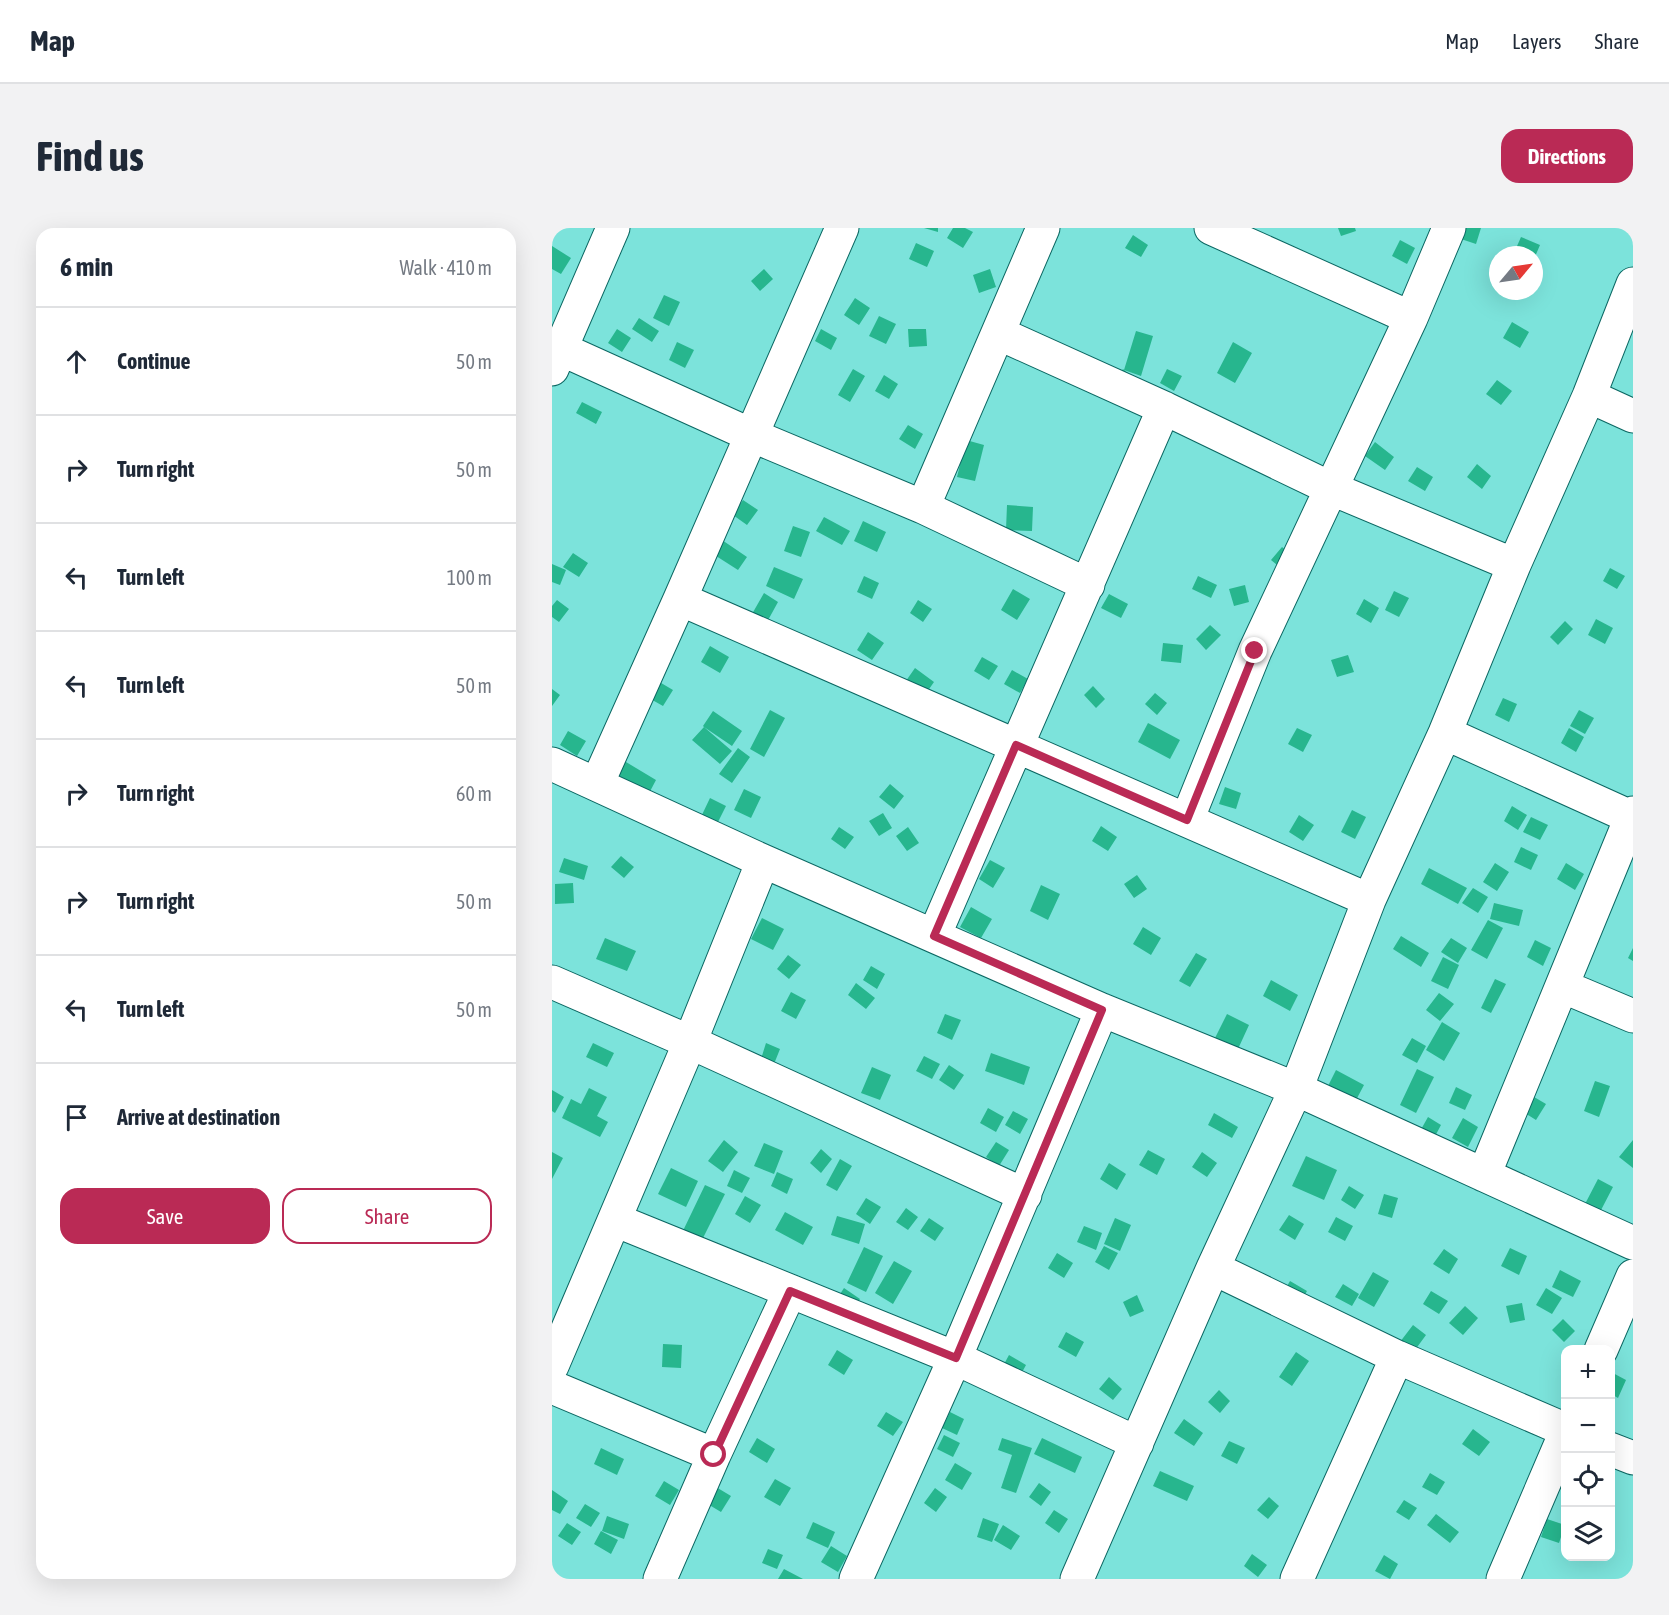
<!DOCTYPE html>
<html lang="en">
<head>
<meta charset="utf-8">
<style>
	body { margin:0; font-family:"Asap Condensed",sans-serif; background:#f2f2f3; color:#1f2937 }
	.controls { position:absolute; right:18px; bottom:18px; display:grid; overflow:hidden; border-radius:12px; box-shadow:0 6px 24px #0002 }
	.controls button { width:54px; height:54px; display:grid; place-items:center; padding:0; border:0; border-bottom:2px solid #e0e1e3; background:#fff; color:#1f2937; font:30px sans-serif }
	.compass { position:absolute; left:937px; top:18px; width:54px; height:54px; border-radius:50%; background:#fff; box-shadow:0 6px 24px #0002; rotate:61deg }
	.stop { position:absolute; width:18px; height:18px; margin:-14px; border:4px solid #ba2a55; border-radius:50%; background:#fff }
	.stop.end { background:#ba2a55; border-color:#fff; box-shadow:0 2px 6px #0008 }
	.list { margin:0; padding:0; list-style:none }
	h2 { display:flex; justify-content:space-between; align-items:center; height:78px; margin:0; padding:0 24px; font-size:26px }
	h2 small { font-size:20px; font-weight:400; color:#747a83 }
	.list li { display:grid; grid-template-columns:39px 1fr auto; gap:18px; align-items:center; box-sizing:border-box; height:108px; padding:0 24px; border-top:2px solid #e0e1e3 }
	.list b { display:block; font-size:22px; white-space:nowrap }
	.list em { font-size:20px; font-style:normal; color:#747a83 }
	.actions { display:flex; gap:12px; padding:18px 24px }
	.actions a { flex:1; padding:14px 0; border:2px solid #ba2a55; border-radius:18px; text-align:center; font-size:21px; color:#ba2a55 }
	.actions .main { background:#ba2a55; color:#fff }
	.icon { flex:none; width:33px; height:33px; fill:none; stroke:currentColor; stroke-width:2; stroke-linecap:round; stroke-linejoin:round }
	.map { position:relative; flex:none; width:1081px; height:1351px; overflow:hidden; border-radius:18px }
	header { display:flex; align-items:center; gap:36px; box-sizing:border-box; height:84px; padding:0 30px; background:#fff; border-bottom:2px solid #e0e1e3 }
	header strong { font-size:28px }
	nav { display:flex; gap:33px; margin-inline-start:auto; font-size:21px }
	.intro { display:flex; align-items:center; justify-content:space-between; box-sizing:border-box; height:144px; padding:0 36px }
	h1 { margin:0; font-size:42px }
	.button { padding:15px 27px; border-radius:18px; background:#ba2a55; color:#fff; font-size:21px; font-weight:700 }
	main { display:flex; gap:36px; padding:0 36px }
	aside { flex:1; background:#fff; border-radius:18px; box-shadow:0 6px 24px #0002 }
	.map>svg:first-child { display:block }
	.building { fill:#27b68e }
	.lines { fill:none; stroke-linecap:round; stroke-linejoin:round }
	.minor-casing { stroke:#0b6762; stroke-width:35 }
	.minor { stroke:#fff; stroke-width:33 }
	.route { stroke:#ba2a55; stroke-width:8 }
</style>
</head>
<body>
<header>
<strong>Map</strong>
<nav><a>Map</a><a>Layers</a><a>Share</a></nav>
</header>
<div class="intro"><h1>Find us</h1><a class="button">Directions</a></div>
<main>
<aside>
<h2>6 min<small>Walk · 410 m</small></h2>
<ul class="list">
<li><svg class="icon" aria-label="ahead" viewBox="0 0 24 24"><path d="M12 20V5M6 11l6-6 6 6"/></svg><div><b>Continue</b></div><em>50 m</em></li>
<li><svg class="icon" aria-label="right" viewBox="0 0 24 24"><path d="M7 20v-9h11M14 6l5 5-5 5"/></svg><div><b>Turn right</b></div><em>50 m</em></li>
<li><svg class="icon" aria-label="left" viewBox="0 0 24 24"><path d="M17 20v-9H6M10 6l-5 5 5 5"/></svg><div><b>Turn left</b></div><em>100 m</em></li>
<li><svg class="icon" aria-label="left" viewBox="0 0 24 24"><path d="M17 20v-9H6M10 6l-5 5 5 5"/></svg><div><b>Turn left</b></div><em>50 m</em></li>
<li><svg class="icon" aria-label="right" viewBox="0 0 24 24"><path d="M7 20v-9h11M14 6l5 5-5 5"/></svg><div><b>Turn right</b></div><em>60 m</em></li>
<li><svg class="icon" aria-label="right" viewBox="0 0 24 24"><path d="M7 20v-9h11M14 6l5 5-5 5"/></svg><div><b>Turn right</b></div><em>50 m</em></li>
<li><svg class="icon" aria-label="left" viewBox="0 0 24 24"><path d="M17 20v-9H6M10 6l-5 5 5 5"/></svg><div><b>Turn left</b></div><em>50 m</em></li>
<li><svg class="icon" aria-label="arrive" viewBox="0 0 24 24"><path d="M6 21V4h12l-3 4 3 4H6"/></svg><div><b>Arrive at destination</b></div></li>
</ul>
<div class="actions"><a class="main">Save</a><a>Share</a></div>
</aside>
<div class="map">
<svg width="1081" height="1351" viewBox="0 0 1081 1351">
	<rect width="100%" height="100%" fill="#7ce3db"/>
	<path class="building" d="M372,0H386V4Z
		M401,0H413L421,4L411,20L395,10Z
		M786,0H803L804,3L789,8Z
		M913,0H929L924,16L909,11Z
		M581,7L596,17L589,29L573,20Z
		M969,9L988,17L982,31V27H966L962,25Z
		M848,12L863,20L855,36L840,28Z
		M364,15L382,23L375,39L357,31Z
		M0,18L19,30L9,46L0,41Z
		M212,41L221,51L208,63L199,53Z
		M438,41L444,59L427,65L421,47Z
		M112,67L128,74L117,98L101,90Z
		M303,70L318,80L307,97L292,87Z
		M327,88L344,96L334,116L317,108Z
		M87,90L107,103L100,114L80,101Z
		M960,94L977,104L968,120L951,110Z
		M65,101L79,110L70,124L56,115Z
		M269,101L285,110L279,122L263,113Z
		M356,101H374L375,118L357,119Z
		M584,103L601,108L589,148L572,142L585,152L556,162L571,141L572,142Z
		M125,114L142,122L133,140L117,132Z
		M681,114L700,125L683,155L665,145Z
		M301,141L313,148L298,174L286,167Z
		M615,141L630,148L622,163L608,155Z
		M332,147L346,156L337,171L323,163Z
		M945,152L960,163L949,177L934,166Z
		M30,174L50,184L44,196L24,185Z
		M356,197L371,206L363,221L347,211Z
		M414,212L432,217L423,253L405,249Z
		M823,214L842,229L833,242L813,228Z
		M925,236L939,248L930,261L915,249Z
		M865,239L881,249L873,263L856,253Z
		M191,272L206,282L195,297L181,287Z
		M455,277L481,279L480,303L454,302Z
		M272,289L298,303L290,317L264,303Z
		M311,293L334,304L325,324L302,313Z
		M241,298L258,304L249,329L232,323Z
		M170,312L195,329L186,342L161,326Z
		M730,319L741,328L730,341L719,332Z
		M21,325L36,335L27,349L11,339Z
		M0,336L14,342L8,357L0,354Z
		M222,339L251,351L242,371L214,358Z
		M1058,340L1073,348L1065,361L1051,353Z
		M312,348L327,355L320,371L305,364Z
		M646,348L665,357L659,370L640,361Z
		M693,357L697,374L682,378L677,361Z
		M461,361L478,371L465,392L449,382Z
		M842,363L857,370L847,389L833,382Z
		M212,365L226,374L215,394L200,386Z
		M557,366L576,376L569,390L549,380Z
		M812,371L827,380L819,395L804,386Z
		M5,372L17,381L7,394L0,389V378Z
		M366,372L380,381L371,394L358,385Z
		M1044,391L1061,400L1053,416L1036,407Z
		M1013,393L1021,401L1006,417L998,409Z
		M658,397L669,407L654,422L644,411Z
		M316,404L332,415L320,432L305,422Z
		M611,415L631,417L629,435L609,433Z
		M158,418L177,429L168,445L149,434Z
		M796,427L802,444L785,449L779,432Z
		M430,429L446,438L437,452L422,443Z
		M363,440L382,454L368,474L349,460Z
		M460,442L476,451L468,465L452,456Z
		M104,452L121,462L111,478L95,469Z
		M541,458L553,471L544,480L532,467Z
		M0,461L8,467L0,478Z
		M603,465L615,475L605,487L593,476Z
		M951,470L965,476L957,494L943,487Z
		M218,482L233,490L212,529L198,521Z
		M1027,482L1042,490L1033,506L1018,498Z
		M161,483L190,503L180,518L152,499L180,523L168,536L140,512L152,499L151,498Z
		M596,495L628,512L618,531L586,514Z
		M745,500L760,507L751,524L736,516Z
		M1017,500L1032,509L1024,524L1009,515Z
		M16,503L34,513L25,528L8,517Z
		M186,520L198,529L180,555L167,546Z
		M69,531L104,552L94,571L59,549Z
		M338,556L352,568L342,581L327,569Z
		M673,559L689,565L684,581L667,576Z
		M192,561L209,569L199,590L182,582Z
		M158,570L174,578L164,598L148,591Z
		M960,578L975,587L966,602L952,593Z
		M800,582L814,589L803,611L789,604Z
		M331,585L340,600L327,608L317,593Z
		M747,587L762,597L751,613L737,604Z
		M979,589L996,597L988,612L971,604Z
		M549,598L565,609L556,623L540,613Z
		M287,599L302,609L293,621L279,611Z
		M356,599L367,615L355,623L344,608Z
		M969,619L986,627L979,642L962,634Z
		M69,628L82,639L72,650L59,639Z
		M12,630L36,638L32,652L7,644Z
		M438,632L453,640L441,660L427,651Z
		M943,635L957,644L945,663L931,654Z
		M1014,635L1032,646L1023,662L1005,651Z
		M877,640L915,660L906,676L869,656Z
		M585,647L595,661L582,670L572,656Z
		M21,655L22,675L3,676V656Z
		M489,657L508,666L496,692L478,683Z
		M921,660L936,669L926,685L910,675Z
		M942,675L971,682L967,698L938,691Z
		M419,679L440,691L429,710L408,699Z
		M210,690L232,701L221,722L199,711Z
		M936,692L951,700L935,731L919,722Z
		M591,699L609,710L599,727L581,716Z
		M849,708L877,725L869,739L841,721Z
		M53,710L84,723L75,743L44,731Z
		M899,710L915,720L906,735L889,724Z
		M983,712L999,720L991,738L975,729Z
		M1081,720V733L1076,730Z
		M644,725L655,731L638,759L627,753Z
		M236,727L249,737L237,751L225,741Z
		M891,729L907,737L896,761L879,753Z
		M319,738L333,746L325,761L311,752Z
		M943,751L954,756L939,785L929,780Z
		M719,752L746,767L738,783L711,768Z
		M304,755L323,770L314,781L296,767Z
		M239,764L254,772L244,791L229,783Z
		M887,765L902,776L888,793L874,782Z
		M393,786L409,792L400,812L385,805Z
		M675,786L697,797L686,821L663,810Z
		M890,794L908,805L892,833L874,822Z
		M860,810L874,818L865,835L850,827Z
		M41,815L62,825L55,839L34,829Z
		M214,815L228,821L222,836L209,831Z
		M439,825L478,839L472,857L433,843Z
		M372,828L388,836L380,851L364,843Z
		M397,837L412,847L402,862L387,852Z
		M320,839L339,847L328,872L309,865Z
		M865,841L882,849L864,885L848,877Z
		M784,842L812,857L803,874L775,860Z
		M1043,853L1058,858L1047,889L1032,883Z
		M904,859L920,867L913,882L897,875Z
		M37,860L55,869L45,888L56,894L48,909L10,890L19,871L29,876Z
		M0,862L12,869L3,885L0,883Z
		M977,866L994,876L984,892L968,882Z
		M436,880L452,889L444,904L428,895Z
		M461,883L476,891L468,906L453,897Z
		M662,885L686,899L680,910L656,897Z
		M876,889L889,897L881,912L867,905Z
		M911,890L926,899L916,919L900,910Z
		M172,912L186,924L171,944L156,933Z
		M1081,912V940L1067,929Z
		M444,914L457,922L447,938L434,929Z
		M212,915L231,923L222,946L202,938Z
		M269,921L280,931L269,945L258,935Z
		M596,922L613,931L605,947L587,937Z
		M0,924L11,930L0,951Z
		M650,924L665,935L655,949L640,939Z
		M754,928L785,942L772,972L740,958Z
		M288,931L300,938L285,963L274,957Z
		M557,935L574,946L565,962L548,951Z
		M119,940L146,953L134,979L106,966Z
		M182,942L198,950L190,965L175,958Z
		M225,944L241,951L235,966L219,958Z
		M1046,951L1061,959L1048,984L1033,976Z
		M153,957L173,966L147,1018L128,1009Z
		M797,958L812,967L803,981L789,972Z
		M832,966L846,970L840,990L826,986Z
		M193,968L209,977L198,995L183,986Z
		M314,970L329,979L318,996L304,986Z
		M354,980L366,989L356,1002L344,994Z
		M233,984L261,999L251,1017L223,1002Z
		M737,987L752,996L743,1012L727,1002Z
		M285,988L313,996L307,1016L279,1007Z
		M784,989L801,998L793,1013L776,1004Z
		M377,990L392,1000L383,1013L368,1003Z
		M563,990L579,997L568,1023L552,1016Z
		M532,998L550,1005L544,1022L525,1014Z
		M552,1018L566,1025L557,1042L543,1034Z
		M312,1019L331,1028L314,1064L295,1055Z
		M958,1020L975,1028L967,1047L949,1038Z
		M892,1021L906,1031L897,1046L881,1036Z
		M505,1025L521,1035L512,1050L496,1040Z
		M342,1033L360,1043L341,1076L323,1065Z
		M1008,1042L1029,1053L1021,1069L1000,1059Z
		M821,1044L837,1053L822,1079L806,1070Z
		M738,1053L755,1063L741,1088L724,1077Z
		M791,1056L807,1066L800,1078L783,1069Z
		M292,1060L308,1071L293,1094L277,1083Z
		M994,1060L1010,1070L1000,1086L984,1077Z
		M879,1063L896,1073L887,1086L871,1076Z
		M585,1067L592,1083L578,1089L571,1074Z
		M970,1075L973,1092L958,1095L954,1078Z
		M913,1078L926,1090L911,1107L897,1095Z
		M1011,1091L1023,1103L1012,1114L1000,1102Z
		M861,1097L874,1107L852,1137L838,1127Z
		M514,1104L532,1114L524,1129L506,1119Z
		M111,1116L130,1117L129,1140L110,1139Z
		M285,1122L301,1132L292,1147L276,1137Z
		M744,1124L757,1133L740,1158L727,1149Z
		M457,1127L474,1137L468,1148L451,1138Z
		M1059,1144L1074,1152L1066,1170L1059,1166Z
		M557,1149L570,1161L561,1172L547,1161Z
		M667,1162L678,1173L668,1185L656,1174Z
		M334,1184L351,1194L341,1208L325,1198Z
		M398,1184L412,1191L405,1207L390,1200Z
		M632,1191L651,1205L642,1218L622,1205Z
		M921,1201L938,1214L927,1228L910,1216Z
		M392,1207L408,1215L401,1229L385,1221Z
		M205,1210L223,1221L215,1235L197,1224Z
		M450,1210L480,1220L464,1265L449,1260L460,1227L446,1222Z
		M490,1210L530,1229L523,1245L482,1226Z
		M677,1213L693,1220L685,1236L669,1228Z
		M49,1220L72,1231L65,1247L42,1236Z
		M403,1235L420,1245L410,1262L393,1252Z
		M608,1243L642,1258L635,1273L601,1258Z
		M878,1245L893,1254L885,1267L870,1259Z
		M1014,1245V1263L1005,1260Z
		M223,1251L239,1260L228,1278L212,1269Z
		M112,1253L127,1262L118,1277L103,1268Z
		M487,1255L499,1264L489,1278L477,1269Z
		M164,1259L179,1268L169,1284L154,1275Z
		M383,1260L395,1269L384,1284L372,1275Z
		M0,1262L16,1273L8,1286L0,1282Z
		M717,1269L727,1278L716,1291L705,1282Z
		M852,1272L865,1280L857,1292L844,1284Z
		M33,1276L48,1285L39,1299L24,1290Z
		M502,1282L516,1291L507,1305L493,1295Z
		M884,1286L907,1304L898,1315L875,1297Z
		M55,1288L77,1296L72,1311L50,1303Z
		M431,1290L447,1296L440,1314L425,1309Z
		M995,1291L1013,1297L1007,1315L989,1309Z
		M261,1294L283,1304L276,1320L254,1310Z
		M15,1295L29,1304L20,1317L6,1308Z
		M451,1297L468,1308L459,1322L442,1312Z
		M49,1303L66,1312L59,1326L42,1316Z
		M279,1318L295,1328L286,1344L269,1334Z
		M216,1321L231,1327L225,1341L210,1335Z
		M700,1326L715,1337L706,1349L692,1338Z
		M832,1327L846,1336L838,1351L823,1343Z
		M232,1341L251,1351H226Z"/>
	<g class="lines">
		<defs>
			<path id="minor" d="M659,0L859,90
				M446,105L612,180L778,260L962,337
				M9,121L199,207L371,279L536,357
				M0,141L61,0
				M1037,168L1081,188
				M371,279L491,0
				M128,371L817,672
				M893,505L1081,590
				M0,536L211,633L550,782L744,861L1081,1015
				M45,556L128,371L290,0
				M635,592L703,423L859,90L897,0
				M382,708C458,532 536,357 612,180
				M0,754L138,814L473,967
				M1010,758L1081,788
				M932,947L1081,585
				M63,992L403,1130L585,1215
				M661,1040L845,1129L1014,1202
				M1049,1122L1081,1048
				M0,1138L138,814L211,633
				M0,1159L162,1227
				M1058,1221L1081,1230
				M108,1351L162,1227L238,1063
				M304,1351L403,1130L550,782
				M525,1351L661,1040L744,861L817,672L893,505L962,337L1037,168L1081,56
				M745,1351L845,1129
				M951,1351L1014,1204"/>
		</defs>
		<use href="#minor" class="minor-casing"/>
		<use href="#minor" class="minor"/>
	</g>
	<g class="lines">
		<path class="route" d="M162,1227L238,1063L404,1130L550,782L382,708L464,517L635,592L703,423"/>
	</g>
</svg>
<div class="controls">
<button>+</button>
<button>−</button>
<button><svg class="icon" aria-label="locate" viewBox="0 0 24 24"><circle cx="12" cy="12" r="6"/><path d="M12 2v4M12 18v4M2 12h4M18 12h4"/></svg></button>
<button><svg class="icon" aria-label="layers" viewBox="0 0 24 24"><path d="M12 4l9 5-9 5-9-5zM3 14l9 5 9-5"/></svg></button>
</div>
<svg class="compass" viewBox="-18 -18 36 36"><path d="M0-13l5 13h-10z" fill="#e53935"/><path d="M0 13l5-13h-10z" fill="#747a83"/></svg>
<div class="stop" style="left:162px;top:1227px"></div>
<div class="stop end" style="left:703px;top:423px"></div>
</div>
</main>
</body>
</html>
